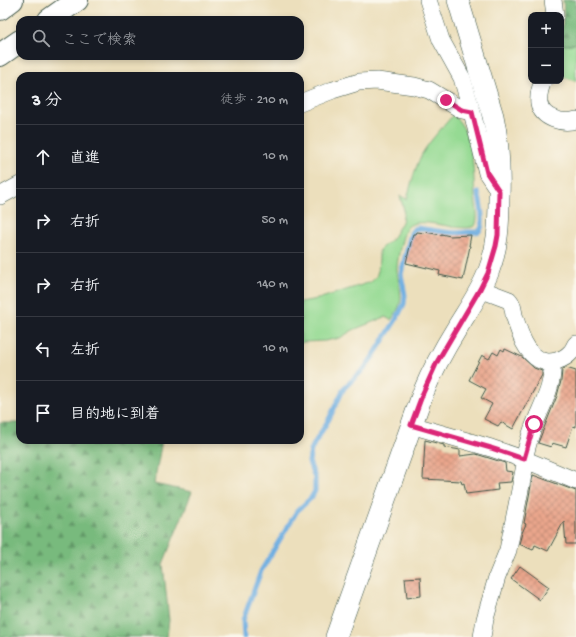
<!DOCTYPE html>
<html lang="ja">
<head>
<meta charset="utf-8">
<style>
	body { margin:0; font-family:"Gochi Hand","Klee One",sans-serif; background:#242831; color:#f1f3f6 }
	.controls { position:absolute; right:12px; top:12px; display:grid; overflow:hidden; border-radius:8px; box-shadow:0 2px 6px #0003 }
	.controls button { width:36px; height:36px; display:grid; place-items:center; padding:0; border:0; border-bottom:1px solid #363941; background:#171b24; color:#f1f3f6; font:20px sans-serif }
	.stop { position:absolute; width:12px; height:12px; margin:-9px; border:3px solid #db2777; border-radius:50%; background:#fff }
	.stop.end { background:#db2777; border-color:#fff; box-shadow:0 1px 4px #0008 }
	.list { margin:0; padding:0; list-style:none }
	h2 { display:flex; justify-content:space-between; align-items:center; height:52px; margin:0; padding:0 16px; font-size:17px }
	h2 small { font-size:13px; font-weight:400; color:#9ea1a6 }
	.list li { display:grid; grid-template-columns:26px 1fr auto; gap:12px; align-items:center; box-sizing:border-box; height:64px; padding:0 16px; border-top:1px solid #363941 }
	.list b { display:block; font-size:15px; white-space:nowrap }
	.list em { font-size:13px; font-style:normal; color:#9ea1a6 }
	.icon { flex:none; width:22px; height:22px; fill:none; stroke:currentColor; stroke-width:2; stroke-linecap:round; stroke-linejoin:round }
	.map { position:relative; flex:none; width:576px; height:637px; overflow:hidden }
	.search { position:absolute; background:#171b24; box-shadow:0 2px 6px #0003; left:16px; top:16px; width:288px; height:44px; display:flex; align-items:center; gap:10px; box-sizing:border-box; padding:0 14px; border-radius:12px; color:#9ea1a6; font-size:15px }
	.panel { position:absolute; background:#171b24; box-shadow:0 2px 6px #0003; left:16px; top:72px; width:288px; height:372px; border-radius:12px }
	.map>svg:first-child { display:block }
	.grass { fill:#95da93; stroke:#5a8c64 }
	.forest { fill:url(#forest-firs); stroke:#4c7c58 }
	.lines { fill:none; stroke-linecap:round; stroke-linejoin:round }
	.stream { stroke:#6eaee1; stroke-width:5 }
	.building { fill:url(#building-cross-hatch) }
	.minor-casing { stroke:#3e5548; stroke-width:18 }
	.tertiary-casing { stroke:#3e5548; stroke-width:22 }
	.motorway-casing { stroke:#3e5548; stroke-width:24 }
	.minor { stroke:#fff; stroke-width:17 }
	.tertiary { stroke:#fff; stroke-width:21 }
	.motorway { stroke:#fff; stroke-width:22 }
	.route { stroke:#db2777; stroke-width:5 }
</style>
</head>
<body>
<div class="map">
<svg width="576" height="637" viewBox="0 0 576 637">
	<defs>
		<pattern id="forest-firs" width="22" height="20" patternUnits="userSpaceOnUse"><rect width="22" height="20" fill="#78ba7d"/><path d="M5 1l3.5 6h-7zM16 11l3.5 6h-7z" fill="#629867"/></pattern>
		<pattern id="building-cross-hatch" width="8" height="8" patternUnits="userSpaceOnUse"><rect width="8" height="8" fill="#eaa68c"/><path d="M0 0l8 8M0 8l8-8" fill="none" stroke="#bd8873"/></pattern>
	</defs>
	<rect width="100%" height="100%" fill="#fbf7ec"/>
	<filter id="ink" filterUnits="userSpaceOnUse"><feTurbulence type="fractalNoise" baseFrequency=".025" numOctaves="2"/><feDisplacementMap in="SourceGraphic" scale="8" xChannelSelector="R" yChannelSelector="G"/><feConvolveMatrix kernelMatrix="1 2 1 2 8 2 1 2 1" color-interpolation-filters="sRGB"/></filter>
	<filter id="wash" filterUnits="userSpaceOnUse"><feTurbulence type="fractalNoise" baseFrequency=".012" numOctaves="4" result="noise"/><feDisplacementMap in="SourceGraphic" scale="16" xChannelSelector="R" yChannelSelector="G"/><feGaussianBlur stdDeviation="0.9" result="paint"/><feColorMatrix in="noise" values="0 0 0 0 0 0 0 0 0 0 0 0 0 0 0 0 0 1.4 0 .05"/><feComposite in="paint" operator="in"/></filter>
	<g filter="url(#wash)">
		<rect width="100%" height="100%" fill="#ecdfbc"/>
		<path class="grass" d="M576,43V81L563,77L561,73V44L566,45Z
			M453,115C475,134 473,171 475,198C476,206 479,218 475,226C457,234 413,211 405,231C401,241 397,260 397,270C399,292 407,300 391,320L385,317L353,330L340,338L325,341L303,342L300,344V302L318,299L371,282L376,277L378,271L379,259V250L392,239L402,222L404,210L400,196L407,199C411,184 415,168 422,154C430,140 443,127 453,115Z"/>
		<path class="forest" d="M563,0H576V43L566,45L561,44C561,29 565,15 563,0Z
			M0,423H20V440H162L154,484L192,492L163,564L169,620L167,637H0Z"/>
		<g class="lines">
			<path class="stream" d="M244,637L243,620L261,571L297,511L311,498L315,491V478L309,462L311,450L314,444L329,419L344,388L364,369L374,355L397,318L404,304L405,295L401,274L411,233L414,229L418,228C435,231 451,234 468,232C472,232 478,233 480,230C485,225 480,199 478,193"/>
		</g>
		<g id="blocks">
			<path class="building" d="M417,232L425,233V232L441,235V234L450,236L471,235L469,246H470L463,280L439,275L440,271L406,263L413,234H416Z
				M501,349L504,351L505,349L522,357L534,368L542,371V375L513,429L501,422L498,426L484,419L492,404L481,398L486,389L469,380L482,355L489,359L493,352L498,355Z
				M566,368L576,371V427L573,426L566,447L552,443L551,447L538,443L557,396L561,381L562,370Z
				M425,440L444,445V447L460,450V456L476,454L505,463L506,471L513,472L511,482L497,483L498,490L466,494L464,483L462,484L461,481L423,479Z
				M533,475L576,491V544H566L564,521L548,551L535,545L533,550L519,544L522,533L526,524L524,523Z
				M520,566L549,587L540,600L511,579Z
				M420,577L421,596L407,598L405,578Z"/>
		</g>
	</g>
	<g filter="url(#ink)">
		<use href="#blocks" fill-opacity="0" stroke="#3e5548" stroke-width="1"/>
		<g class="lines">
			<defs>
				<path id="minor" d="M428,0L441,40L462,78L472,112
					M553,0L555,15
					M543,81C540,88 538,95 539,103C542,119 563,124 576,120
					M300,103L333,90L359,82L377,81L414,86L429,90L462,110L472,112L487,173L499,191
					M0,196L20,185
					M480,289L509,300C513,304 513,309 514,315C519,331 524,351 540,360C550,365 564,360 571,352C573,350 574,347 576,344
					M411,425L491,448L526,460L576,481
					M524,459C527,447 530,434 535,423C543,403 554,384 552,363
					M482,637L485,619L497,577L508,550L526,460"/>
				<path id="tertiary" d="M336,637L423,393C432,371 444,349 457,328C468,310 480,293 488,273C498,248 499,223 499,198C500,170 499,143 493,116L458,0"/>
				<path id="motorway" d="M0,9L12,0
					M49,20L77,0
					M0,55L20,41"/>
			</defs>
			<use href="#minor" class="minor-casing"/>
			<use href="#tertiary" class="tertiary-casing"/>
			<use href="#motorway" class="motorway-casing"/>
			<use href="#minor" class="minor"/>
			<use href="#tertiary" class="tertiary"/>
			<use href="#motorway" class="motorway"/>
		</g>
	</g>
	<g class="lines" filter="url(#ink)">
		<path class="route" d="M446,100L462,110L472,112L487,173L499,191L498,235L496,246L488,273L480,289L437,362L423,393L411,425L491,448L524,459L534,424"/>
	</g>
</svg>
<div class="controls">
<button>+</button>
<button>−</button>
</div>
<div class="stop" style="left:534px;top:424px"></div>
<div class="stop end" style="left:446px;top:100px"></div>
<div class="search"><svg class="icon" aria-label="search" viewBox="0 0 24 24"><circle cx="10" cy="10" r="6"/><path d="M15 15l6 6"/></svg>ここで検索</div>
<section class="panel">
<h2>3 分<small>徒歩 · 210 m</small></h2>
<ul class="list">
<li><svg class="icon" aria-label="ahead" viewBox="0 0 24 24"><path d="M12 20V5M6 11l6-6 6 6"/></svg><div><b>直進</b></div><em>10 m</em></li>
<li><svg class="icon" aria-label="right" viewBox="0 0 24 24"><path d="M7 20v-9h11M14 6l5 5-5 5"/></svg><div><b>右折</b></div><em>50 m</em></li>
<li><svg class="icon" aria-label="right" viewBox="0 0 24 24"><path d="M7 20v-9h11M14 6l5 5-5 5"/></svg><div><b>右折</b></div><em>140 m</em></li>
<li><svg class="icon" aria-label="left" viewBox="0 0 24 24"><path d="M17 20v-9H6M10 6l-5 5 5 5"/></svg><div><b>左折</b></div><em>10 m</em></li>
<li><svg class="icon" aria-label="arrive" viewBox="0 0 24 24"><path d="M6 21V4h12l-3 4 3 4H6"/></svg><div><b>目的地に到着</b></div></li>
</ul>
</section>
</div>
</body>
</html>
